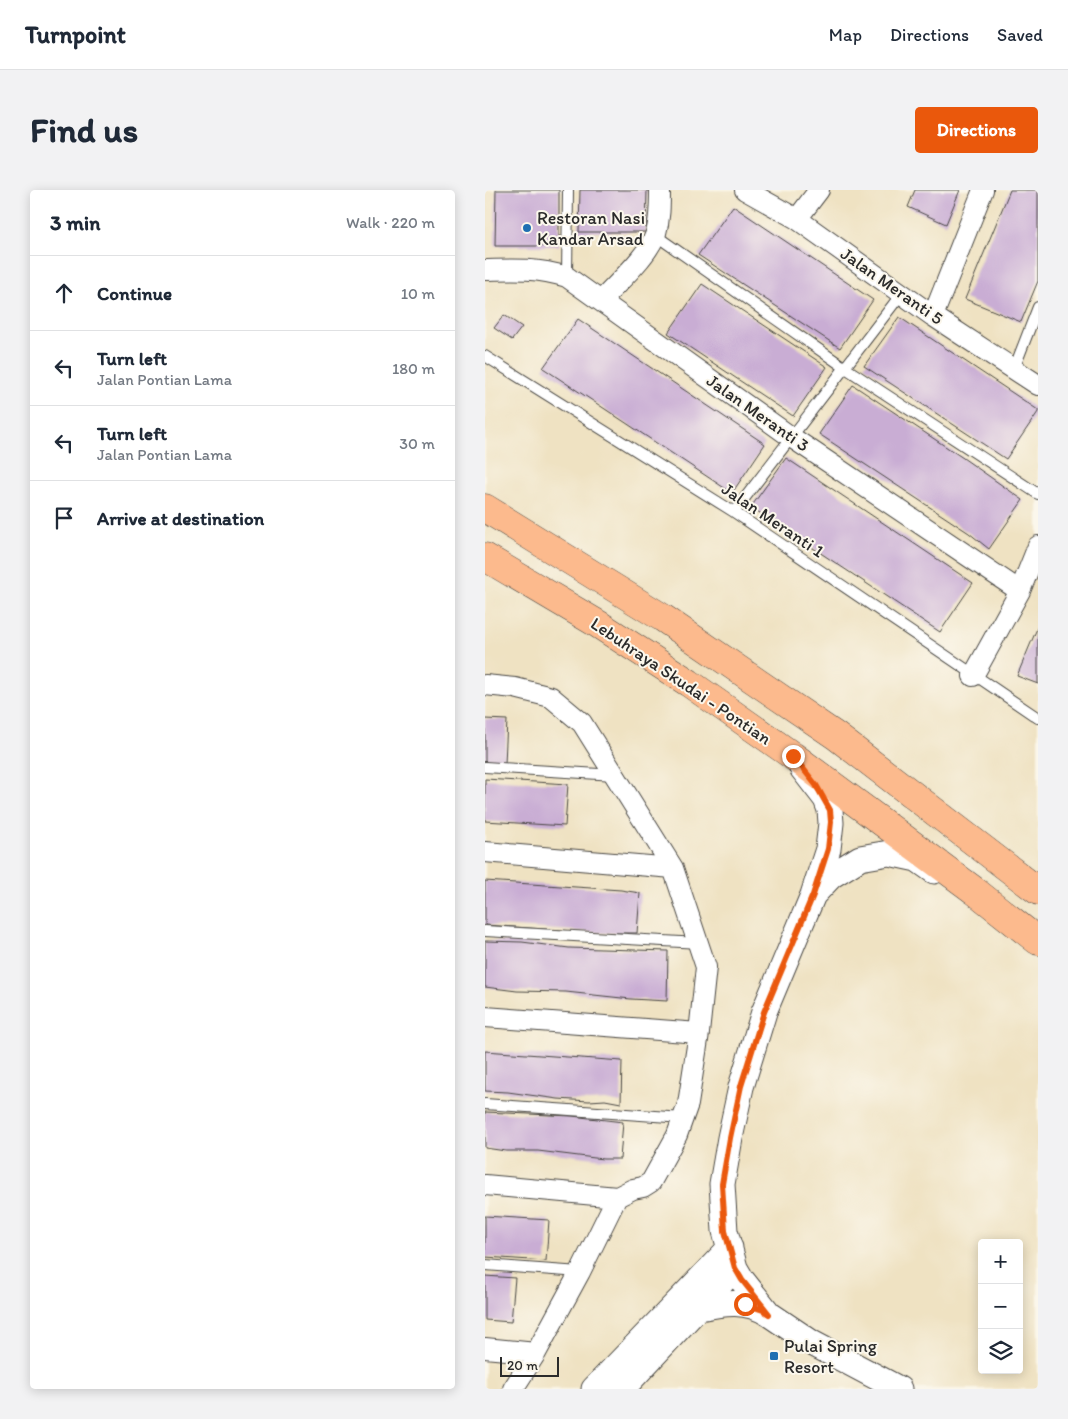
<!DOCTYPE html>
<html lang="en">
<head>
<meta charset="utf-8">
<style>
	body { margin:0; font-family:Itim,sans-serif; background:#f2f2f3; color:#1f2937 }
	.controls { position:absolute; right:15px; bottom:15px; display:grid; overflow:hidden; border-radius:5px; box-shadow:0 2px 12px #0003 }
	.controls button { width:45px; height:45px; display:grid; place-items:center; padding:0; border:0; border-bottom:1px solid #e0e1e3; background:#fff; color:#1f2937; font:25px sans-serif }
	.scale { position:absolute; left:15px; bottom:12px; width:59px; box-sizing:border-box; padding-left:5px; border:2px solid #2b2b2b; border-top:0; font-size:14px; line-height:18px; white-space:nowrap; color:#2b2b2b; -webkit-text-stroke:4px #fbf7ec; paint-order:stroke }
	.stop { position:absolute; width:15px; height:15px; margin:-11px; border:4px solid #ea580c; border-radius:50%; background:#fff }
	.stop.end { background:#ea580c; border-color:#fff; box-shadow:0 1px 5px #0008 }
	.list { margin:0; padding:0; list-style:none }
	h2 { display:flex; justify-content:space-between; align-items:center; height:65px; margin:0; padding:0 20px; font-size:21px }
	h2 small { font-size:16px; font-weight:400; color:#747a83 }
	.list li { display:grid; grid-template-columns:32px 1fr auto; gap:15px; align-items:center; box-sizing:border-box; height:75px; padding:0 20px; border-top:1px solid #e0e1e3 }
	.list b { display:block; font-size:19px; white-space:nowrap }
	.list p { margin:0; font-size:16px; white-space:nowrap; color:#747a83 }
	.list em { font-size:16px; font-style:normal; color:#747a83 }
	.icon { flex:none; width:28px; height:28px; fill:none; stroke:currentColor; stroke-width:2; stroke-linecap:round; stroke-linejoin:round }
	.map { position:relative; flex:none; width:553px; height:1199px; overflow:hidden; border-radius:5px }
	header { display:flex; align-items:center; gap:30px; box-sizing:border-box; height:70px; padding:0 25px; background:#fff; border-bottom:1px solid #e0e1e3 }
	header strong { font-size:24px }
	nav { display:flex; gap:28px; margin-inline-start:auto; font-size:18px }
	.intro { display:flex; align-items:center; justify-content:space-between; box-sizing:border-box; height:120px; padding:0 30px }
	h1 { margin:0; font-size:35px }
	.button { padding:12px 22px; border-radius:5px; background:#ea580c; color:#fff; font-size:18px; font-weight:700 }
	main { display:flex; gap:30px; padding:0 30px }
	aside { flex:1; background:#fff; border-radius:5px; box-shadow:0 2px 12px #0003 }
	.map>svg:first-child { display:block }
	.building { fill:#c9add4 }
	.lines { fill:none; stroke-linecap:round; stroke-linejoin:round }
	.service-casing { stroke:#484642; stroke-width:12 }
	.minor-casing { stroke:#484642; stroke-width:22 }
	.tertiary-casing { stroke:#484642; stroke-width:27 }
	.trunk-casing { stroke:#484642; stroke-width:29 }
	.service { stroke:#fff; stroke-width:10 }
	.minor { stroke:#fff; stroke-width:20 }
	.tertiary { stroke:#fff; stroke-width:25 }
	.trunk { stroke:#fcba8d; stroke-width:28 }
	.route { stroke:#ea580c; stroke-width:6 }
	.poi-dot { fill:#1f6fb2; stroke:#fbf7ec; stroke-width:2 }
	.labels { text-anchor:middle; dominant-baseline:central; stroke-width:4; stroke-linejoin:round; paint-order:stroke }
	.poi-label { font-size:18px; fill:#2b2b2b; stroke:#fbf7ec; text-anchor:start }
	.street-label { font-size:18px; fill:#2b2b2b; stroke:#fbf7ec }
</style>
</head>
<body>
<header>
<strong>Turnpoint</strong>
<nav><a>Map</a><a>Directions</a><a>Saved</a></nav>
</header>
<div class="intro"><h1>Find us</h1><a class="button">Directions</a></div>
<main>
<aside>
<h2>3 min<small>Walk · 220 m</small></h2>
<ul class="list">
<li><svg class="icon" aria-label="ahead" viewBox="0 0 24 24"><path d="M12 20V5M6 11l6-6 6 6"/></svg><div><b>Continue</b></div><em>10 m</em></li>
<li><svg class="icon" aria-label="left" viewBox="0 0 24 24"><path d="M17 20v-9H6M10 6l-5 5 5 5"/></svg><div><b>Turn left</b><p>Jalan Pontian Lama</p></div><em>180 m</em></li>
<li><svg class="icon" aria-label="left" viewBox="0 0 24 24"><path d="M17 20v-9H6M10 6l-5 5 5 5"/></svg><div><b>Turn left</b><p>Jalan Pontian Lama</p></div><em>30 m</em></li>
<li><svg class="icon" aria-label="arrive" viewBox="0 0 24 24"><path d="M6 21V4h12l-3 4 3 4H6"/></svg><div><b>Arrive at destination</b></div></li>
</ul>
</aside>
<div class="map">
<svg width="553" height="1199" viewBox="0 0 553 1199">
	<rect width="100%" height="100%" fill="#fbf7ec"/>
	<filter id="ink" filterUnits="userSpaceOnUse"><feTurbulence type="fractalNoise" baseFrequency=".02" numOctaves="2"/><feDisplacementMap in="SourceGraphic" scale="10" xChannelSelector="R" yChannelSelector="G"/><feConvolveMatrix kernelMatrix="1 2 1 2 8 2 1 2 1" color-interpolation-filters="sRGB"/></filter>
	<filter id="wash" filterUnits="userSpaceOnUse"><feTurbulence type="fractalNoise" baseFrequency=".0096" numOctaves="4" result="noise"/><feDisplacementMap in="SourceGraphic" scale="20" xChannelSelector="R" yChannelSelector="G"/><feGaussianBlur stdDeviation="1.12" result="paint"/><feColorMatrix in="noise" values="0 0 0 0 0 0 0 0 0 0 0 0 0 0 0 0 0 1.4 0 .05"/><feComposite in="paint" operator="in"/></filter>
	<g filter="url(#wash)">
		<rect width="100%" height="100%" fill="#efe2c2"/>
		<g id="blocks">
			<path class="building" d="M11,0H74V56H10Z
				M95,0H162L161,42H94Z
				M430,0H475L461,34L423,17Z
				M525,0H553V91L536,132L480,109Z
				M248,16L388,110L355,158L213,65Z
				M217,94L342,177L308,226L183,143Z
				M19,125L37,137L27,150L9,138Z
				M414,127L553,220V222L521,269L379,176Z
				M93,129L280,254L247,303L58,178Z
				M368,195L478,268L538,310L504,359L484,343L334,244Z
				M301,268L488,393L455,442L266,317Z
				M553,436V494L532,486Z
				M0,529L22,530L20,574L0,572Z
				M0,589L83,594L80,636L0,631Z
				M0,691L136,700L155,703L152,743H119L0,735Z
				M0,751L37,752L84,758L183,761L182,811L146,809L81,802L32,801L0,797Z
				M0,861L137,871L136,913L120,910L104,911L73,909L23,902L0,901Z
				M0,922L87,926L138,932L135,969H118L53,961H21L0,958Z
				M0,1026L64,1030L61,1071L0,1067Z
				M0,1086L30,1088L26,1132L0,1130Z"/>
		</g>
	</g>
	<g filter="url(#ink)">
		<use href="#blocks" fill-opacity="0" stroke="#484642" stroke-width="1"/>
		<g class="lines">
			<defs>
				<path id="service" d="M170,45L359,177L553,304
					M82,87L83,0
					M0,166L249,322L553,528
					M529,179L553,117
					M249,322L417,103
					M0,577L130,585
					M0,741L214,753
					M0,914L198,928
					M0,1075L95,1082"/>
				<path id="minor" d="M260,0L312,29L448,126L553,195
					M312,29L334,0
					M0,80C31,79 52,78 82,87L306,247L535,401
					M116,111C132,93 164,65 171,43C175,29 175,15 175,0
					M448,126L498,0
					M488,486L535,401L553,356
					M0,495L30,498L66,507L97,533L188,678L221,777L214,843L203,914L192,945L166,992L158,997L148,999L132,1007L95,1082L51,1163L28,1199
					M0,662L188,678
					M0,827L214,843
					M0,995L132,1007
					M0,1158L51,1163"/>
				<path id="tertiary" d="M317,578L341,609L345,620L346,633L343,659L328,705L279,822L256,897L245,948L237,994L240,1041L250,1078L257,1090L284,1124L327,1153L414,1199
					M329,704L346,686L375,668L404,663L432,669L449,681
					M214,1118C239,1113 262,1109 284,1124
					M109,1199L245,1058
					M137,1199L250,1078"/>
				<path id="trunk" d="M0,318L178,428L351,546L553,701
					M0,367L113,434L204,493L308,566L490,701L553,751"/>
			</defs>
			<use href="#service" class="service-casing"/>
			<use href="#minor" class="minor-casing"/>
			<use href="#tertiary" class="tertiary-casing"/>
			<use href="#trunk" class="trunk-casing"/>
			<use href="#service" class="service"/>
			<use href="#minor" class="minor"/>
			<use href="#tertiary" class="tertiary"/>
			<use href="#trunk" class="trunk"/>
		</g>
	</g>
	<g class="lines" filter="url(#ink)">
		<path class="route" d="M260,1114L278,1120L284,1124L257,1090L250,1078L240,1041L237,994L245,948L256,896L279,822L328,705L343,659L346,632L345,620L331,595L308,566"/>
	</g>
	<g class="poi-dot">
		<circle cx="42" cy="38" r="5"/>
		<rect x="284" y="1161" width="10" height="10" rx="2.5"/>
	</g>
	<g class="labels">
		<g class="poi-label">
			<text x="52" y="28">Restoran Nasi<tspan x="52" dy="21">Kandar Arsad</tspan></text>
			<text x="299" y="1156">Pulai Spring<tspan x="299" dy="21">Resort</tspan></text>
		</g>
		<g class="street-label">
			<text transform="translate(407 96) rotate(35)">Jalan Meranti 5</text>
			<text transform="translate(273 223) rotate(35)">Jalan Meranti 3</text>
			<text transform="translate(288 330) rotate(34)">Jalan Meranti 1</text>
			<text transform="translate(196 491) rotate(34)">Lebuhraya Skudai - Pontian</text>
		</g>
	</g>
</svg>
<div class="controls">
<button>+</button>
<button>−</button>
<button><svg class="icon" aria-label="layers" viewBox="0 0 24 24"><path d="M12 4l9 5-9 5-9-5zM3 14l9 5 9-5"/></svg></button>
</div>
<div class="scale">20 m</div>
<div class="stop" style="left:260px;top:1114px"></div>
<div class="stop end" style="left:308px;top:566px"></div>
</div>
</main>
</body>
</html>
